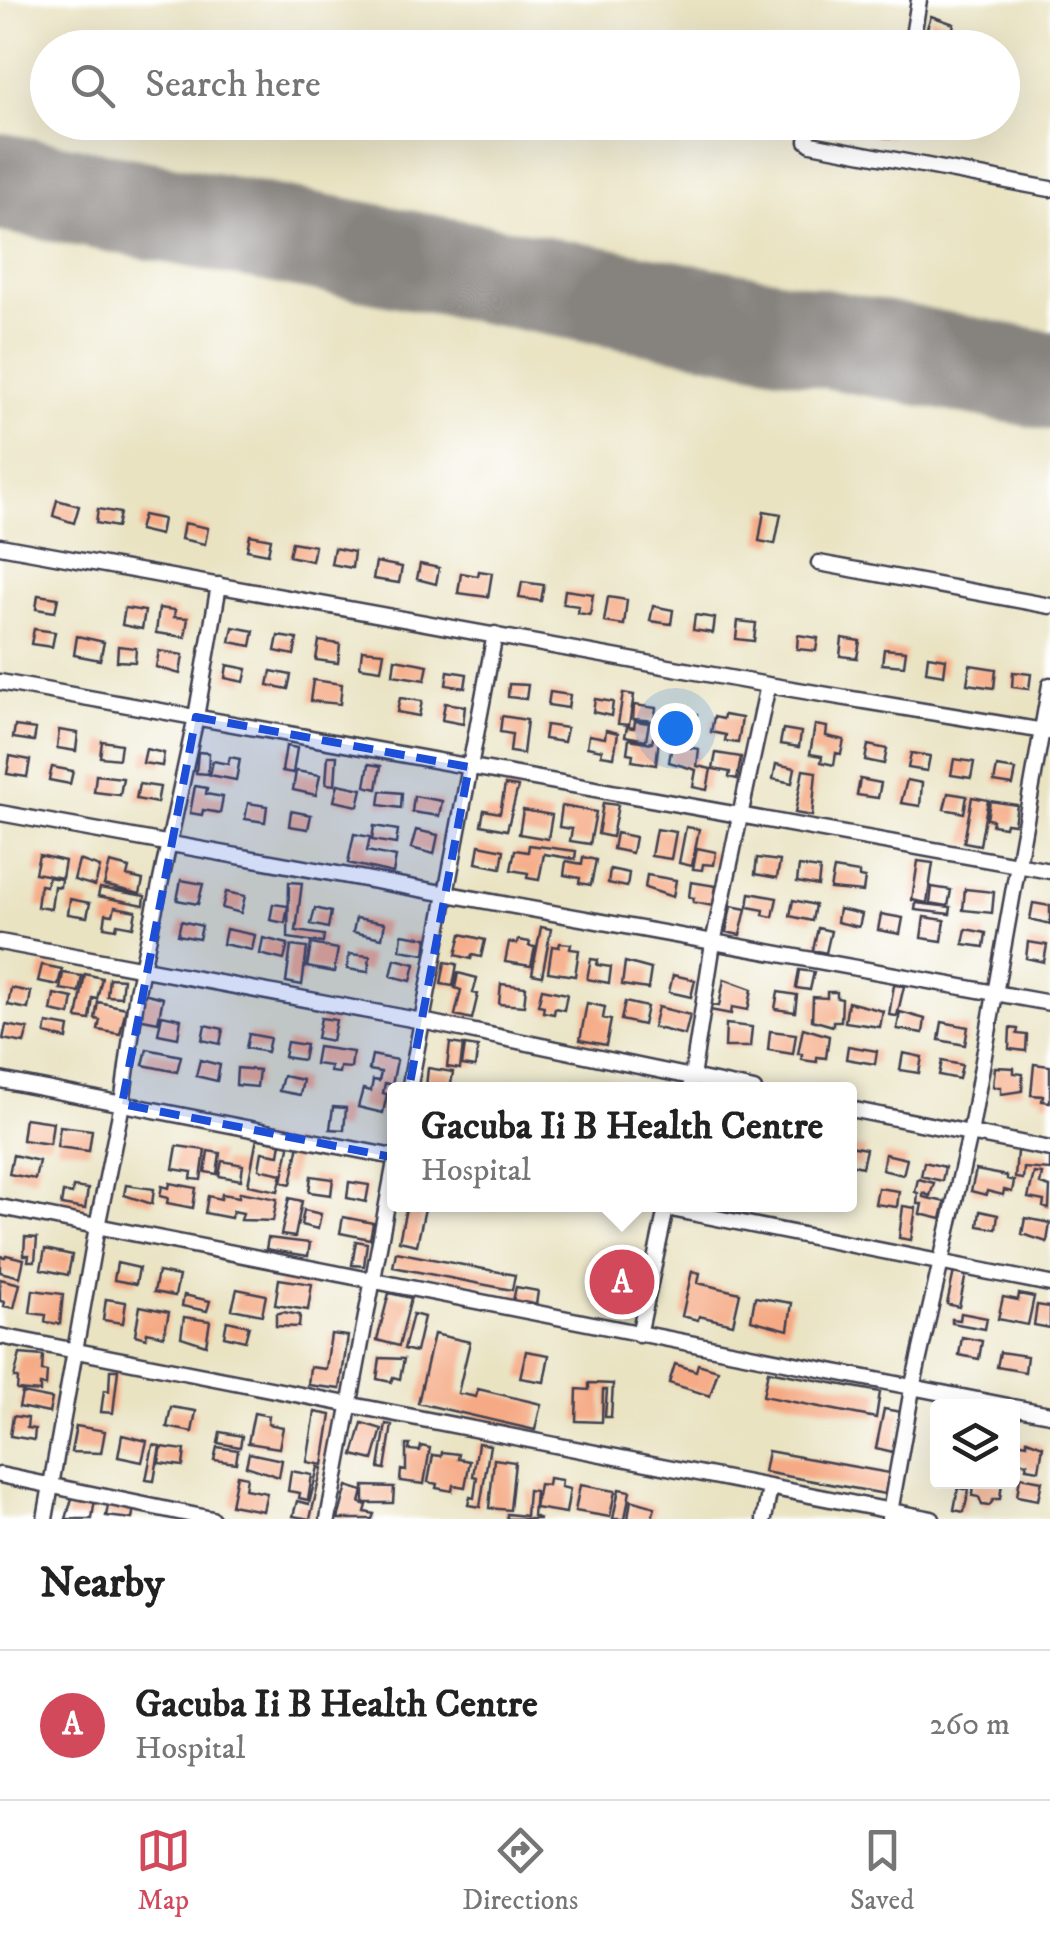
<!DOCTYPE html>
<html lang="en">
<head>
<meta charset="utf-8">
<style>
	body { margin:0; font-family:"IM FELL DW Pica",serif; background:#f2f2f2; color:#222 }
	.controls { position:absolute; right:30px; bottom:30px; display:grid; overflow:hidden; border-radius:10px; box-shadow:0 10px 40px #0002 }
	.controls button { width:90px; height:90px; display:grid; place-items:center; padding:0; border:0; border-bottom:2px solid #e0e0e0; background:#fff; color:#222; font:50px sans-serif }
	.you { position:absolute; left:675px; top:728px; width:35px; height:35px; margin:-25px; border:8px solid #fff; border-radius:50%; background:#1a73e8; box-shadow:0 0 0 15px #1a73e833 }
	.badge { display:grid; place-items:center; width:65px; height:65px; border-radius:50%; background:#d1495b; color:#fff; font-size:32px; font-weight:700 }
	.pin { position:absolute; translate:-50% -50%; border:5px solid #fff; box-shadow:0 2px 10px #0006 }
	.popup { position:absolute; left:387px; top:1082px; width:470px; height:130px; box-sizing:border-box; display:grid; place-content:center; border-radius:10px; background:#fff; filter:drop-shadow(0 2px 8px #0005); font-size:32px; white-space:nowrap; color:#767676 }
	.popup b { font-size:38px; color:#222 }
	.popup::after { content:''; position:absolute; left:50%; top:100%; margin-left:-20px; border:20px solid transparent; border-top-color:#fff }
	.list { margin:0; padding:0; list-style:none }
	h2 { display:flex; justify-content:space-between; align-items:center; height:130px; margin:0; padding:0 40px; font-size:42px }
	h2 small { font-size:32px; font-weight:400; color:#767676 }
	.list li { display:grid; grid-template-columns:65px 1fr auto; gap:30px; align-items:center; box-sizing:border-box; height:150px; padding:0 40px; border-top:2px solid #e0e0e0 }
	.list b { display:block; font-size:38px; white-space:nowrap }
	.list p { margin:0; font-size:32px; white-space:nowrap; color:#767676 }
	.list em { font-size:32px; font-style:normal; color:#767676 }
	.icon { flex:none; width:55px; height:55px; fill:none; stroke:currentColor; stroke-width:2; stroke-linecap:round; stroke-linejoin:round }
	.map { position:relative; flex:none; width:1050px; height:1519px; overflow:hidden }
	.search { position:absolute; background:#fff; box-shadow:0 10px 40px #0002; left:30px; right:30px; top:30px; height:110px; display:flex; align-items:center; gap:25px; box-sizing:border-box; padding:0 35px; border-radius:55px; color:#767676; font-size:38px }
	.sheet { height:280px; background:#fff }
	nav { display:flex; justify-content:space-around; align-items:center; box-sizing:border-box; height:140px; border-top:2px solid #e0e0e0; background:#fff; font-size:28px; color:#767676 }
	nav a { display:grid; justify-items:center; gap:5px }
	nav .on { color:#d1495b }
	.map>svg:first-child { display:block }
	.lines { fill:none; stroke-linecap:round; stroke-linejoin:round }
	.taxiway { stroke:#86827e; stroke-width:40 }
	.runway { stroke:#86827e; stroke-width:98 }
	.building { fill:#f5aa85 }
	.minor-casing { stroke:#403f4f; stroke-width:19 }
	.minor { stroke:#fff; stroke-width:14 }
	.marked { fill:#1d4ed8; fill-opacity:0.2; stroke:#1d4ed8; stroke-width:8; stroke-dasharray:20 12; stroke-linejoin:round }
</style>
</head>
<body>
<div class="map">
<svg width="1050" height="1519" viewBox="0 0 1050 1519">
	<rect width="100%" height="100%" fill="#fff"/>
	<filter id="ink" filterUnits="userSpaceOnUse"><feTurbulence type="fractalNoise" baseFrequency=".01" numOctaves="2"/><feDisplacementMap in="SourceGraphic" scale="20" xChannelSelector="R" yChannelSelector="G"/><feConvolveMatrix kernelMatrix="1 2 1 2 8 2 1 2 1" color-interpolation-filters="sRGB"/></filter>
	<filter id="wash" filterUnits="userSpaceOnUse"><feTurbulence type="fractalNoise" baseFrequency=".0048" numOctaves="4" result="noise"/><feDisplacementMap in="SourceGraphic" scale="40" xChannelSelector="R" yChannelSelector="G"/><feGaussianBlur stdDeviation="2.25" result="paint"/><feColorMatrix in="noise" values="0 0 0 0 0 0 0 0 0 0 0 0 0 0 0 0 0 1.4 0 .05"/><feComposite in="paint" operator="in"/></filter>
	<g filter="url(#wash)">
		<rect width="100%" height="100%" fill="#e9e3c2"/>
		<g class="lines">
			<path class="taxiway" d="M1007,372L1050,368"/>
			<path class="runway" d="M0,182L1050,381"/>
		</g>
		<g id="blocks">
			<path class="building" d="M931,16L954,24L947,48L922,43Z
				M821,122H896L901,124L898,136L892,134L891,138L820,128Z
				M57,500L79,506L74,523L53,516Z
				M98,509L120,513L117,527L96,523Z
				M764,511L781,514L775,544L759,541Z
				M143,515L163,519L160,535L139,530Z
				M184,523L208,528L205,544L181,539Z
				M250,535L271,539L268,554L247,550Z
				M292,542L315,546L312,561L289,556Z
				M334,548L354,552L352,568L331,564Z
				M376,562L402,567L399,583L373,579Z
				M420,564L439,568L436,584L417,579Z
				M479,571L492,573L488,597L458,593L461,573L478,576Z
				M522,582L544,585L541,601L519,598Z
				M565,590L593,594L590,615L578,613L579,606L563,604Z
				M38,595L58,598L55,612L36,609Z
				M608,597L627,600L624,625L604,622Z
				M653,606L673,610L671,624L650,621Z
				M125,608L145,611L142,629L122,625Z
				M159,608L175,610L174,617L188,618L185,637L156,633Z
				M695,615L715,618L713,633L693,630Z
				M738,621L756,623L754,641L736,639Z
				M233,627L254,631L251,646L230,642Z
				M34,629L55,632L52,647L31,644Z
				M798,635L818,638L816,651L797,649Z
				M77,636L104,642L100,660L74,655Z
				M278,636L297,639L294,655L275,651Z
				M842,638L860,641L857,658L840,656Z
				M319,641L340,644L338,663L316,660Z
				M118,646L136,648L135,662L117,661Z
				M884,649L906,651L904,666L882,664Z
				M362,650L384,652L381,670L360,667Z
				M159,651L183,655L180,674L156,667Z
				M928,656L946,659L944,675L926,672Z
				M395,659L428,665L425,680L393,675Z
				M227,665L247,669L244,682L225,678Z
				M970,665L996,669L994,688L967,684Z
				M271,671L291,675L288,689L268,685Z
				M448,671L467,674L465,688L446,685Z
				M1013,672L1031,674L1029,689L1012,687Z
				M313,680L342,684L340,704L310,701Z
				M509,684L528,685L526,699L508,697Z
				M550,692L570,695L568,708L548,705Z
				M623,693L634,695L629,725L618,724Z
				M400,698L422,701L419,716L397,712Z
				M595,699L613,702L611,716L593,712Z
				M445,703L465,706L463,724L442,720Z
				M634,705L656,708L654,721L633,719Z
				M679,711L697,714L695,730L676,727Z
				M724,715L742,718L738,743L725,741L726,735L711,732L714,717L723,719Z
				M502,716L527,720L523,754L510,752L512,734L500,732Z
				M635,721L649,723L646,740L625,736L627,727L634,728Z
				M546,725L567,728L564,742L544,739Z
				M815,725L827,727L826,736L844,740L841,754L836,753L834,765L821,762L822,756L810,754Z
				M15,726L36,729L34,741L13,738Z
				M783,729L801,732L799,747L780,744Z
				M59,730L78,733L76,751L57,748Z
				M606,730L618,733L614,757L601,755L602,750L587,747L589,735L605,738Z
				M653,738L659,739L656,765L632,761L633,754L627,753L629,739L652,743Z
				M102,741L121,744L119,759L100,757Z
				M672,745L699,749L697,766L711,769L707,790L693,787L696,770L669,762Z
				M868,745L887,749L884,764L865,760Z
				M286,746L297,748L293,773L282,771Z
				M146,749L164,753L162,766L143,763Z
				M198,752L209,753L208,774L196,773Z
				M716,753L741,757L737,779L729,777L730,772L713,769Z
				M911,753L930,756L927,771L908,768Z
				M10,756L30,760L27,777L7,774Z
				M328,756H337L335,785L326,784Z
				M230,757L240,759L236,780L210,775L213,761L228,764Z
				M954,759L974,762L971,778L951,775Z
				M369,764L381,766L377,789L365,786Z
				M776,764L795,768L792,783L773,779Z
				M52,767L73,771L70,784L49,780Z
				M997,767L1016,770L1013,785L994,782Z
				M803,770L816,772L812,816L795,813Z
				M296,771L320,775L316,795L293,790Z
				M96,775L123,778L120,795L94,792Z
				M860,779L881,783L878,798L857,795Z
				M907,780L922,783L920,806L901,803Z
				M139,784L160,787L157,803L136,799Z
				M338,784L362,789L358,806L334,801Z
				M505,785L518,787L507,830L481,825L484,810L500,813Z
				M195,786L207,788L206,794L223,797L220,813L203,810L202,815L190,813Z
				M381,791L402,793L401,808L379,805Z
				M948,793L967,796L964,813L944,809Z
				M414,796L442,801L439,816L412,812Z
				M972,797L988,800L980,845L964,842Z
				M990,801L1017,805L1014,824L1006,823L1005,827L992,825L993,820L987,819Z
				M248,803L267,806L265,822L245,819Z
				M603,803L618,805L612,837L598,834Z
				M562,806L596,812L590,844L570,841L572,829L559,827Z
				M523,810L552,815L548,839L519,834Z
				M291,811L311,815L308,829L289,826Z
				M374,826L398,830L396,844L372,840Z
				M686,827L699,829L692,866L679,863Z
				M656,829L676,832L671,859L651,856Z
				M416,830L438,835L434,854L411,848Z
				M616,833L635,837L632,853L613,849Z
				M354,834L370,837L367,851L396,857L393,873L348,863Z
				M479,845L504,850L501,868L476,863Z
				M529,845L576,851L575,859L544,854L539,880L527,878L528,873L511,870L515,850L528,852Z
				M697,848L716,852L714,865L703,864L702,870L693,869Z
				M39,855L65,861L62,878L35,873Z
				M583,857L596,860L591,885L579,883L580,878L564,875L566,861L582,864Z
				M757,858L780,861L777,878L755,874Z
				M79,860L100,867L95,886L74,880Z
				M918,861L933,863L927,903L912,900Z
				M110,863L129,868L127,876L143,880L140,894L104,885Z
				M799,866L820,869L818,886L797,882Z
				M610,869L629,873L627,887L608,883Z
				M834,869L859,873V877L865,878L863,892L830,889Z
				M647,875L676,880L673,897L645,888Z
				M48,877L61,879L60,887L54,886L51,909L37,907L40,885L46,886Z
				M181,880L203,884L198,904L177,900Z
				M289,882L302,883L296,931L324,935L323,943L288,938Z
				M691,882L716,886L713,906L693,902L694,898L689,897Z
				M932,887L951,890L948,906L930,903Z
				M100,888L145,896L144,905L98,896Z
				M965,889L994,892L992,913L963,910Z
				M226,892L245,896L241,913L222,908Z
				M750,893L777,898L773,917L763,915L764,910L748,907Z
				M70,899L90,903L87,917L68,914Z
				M793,900L815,905L812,921L790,916Z
				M916,903L951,907L950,914L915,910Z
				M1033,903L1050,906V924L1030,919Z
				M273,904L288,906L285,923L270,920Z
				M731,906L746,909L740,935L726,932Z
				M115,907L136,911L133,927L117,924L116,929L104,927L106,914L113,915Z
				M315,908L331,912L328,928L311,924Z
				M839,909L862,914L859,927L837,922Z
				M881,914L903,918L900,934L878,930Z
				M924,917L945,920L942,941L921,938Z
				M356,918L385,923L382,938L353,932Z
				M181,921L202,926L199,939L178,935Z
				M541,927L551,929L542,976L532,974Z
				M818,928L831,931L826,953L813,950Z
				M226,929L255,935L252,950L223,944Z
				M966,929L986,933L984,947L963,944Z
				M402,934L427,938L425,954L400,950Z
				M461,934L485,940L481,957L472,955L471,959L456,955Z
				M263,938L288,944L284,960L260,954Z
				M518,940L530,942L529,946L535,947L531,966L505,962L509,942L517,944Z
				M1028,942L1047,945L1044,962L1026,958Z
				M560,943L571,944L570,949L579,950L575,976L548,972L552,946L559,947Z
				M311,944L338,949L334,972L307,967Z
				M291,946L307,948L302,985L286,982Z
				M349,954L370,956L368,972L347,969Z
				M395,959L415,964L411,981L391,976Z
				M591,959L598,960L597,965L611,967L609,983L587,979Z
				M445,962L457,964L453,986L441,984Z
				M625,962L651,969L648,989L622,985Z
				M42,965L62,969L58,985L38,981Z
				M799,970L814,972L810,990L796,988Z
				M63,973L82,976L79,992L60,989Z
				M458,973L477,978L473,993L478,994L472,1019L455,1015L461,990L455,988Z
				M85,974L102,978L97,999L93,998L90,1020L77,1018Z
				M673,975L695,980L691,997L669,992Z
				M109,978L123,979L121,997L107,996Z
				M724,979L752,989L748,1010L732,1007L731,1014L710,1010L711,1005L719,1006Z
				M501,984L526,987L524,1006L499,1004Z
				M894,985L904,986L897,1016L889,1015Z
				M11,988L31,992L28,1009L8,1005Z
				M542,989L567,994L564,1010L555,1008L554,1014L543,1012L544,1006L538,1005Z
				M778,992L797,995L795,1012L775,1009Z
				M827,992H837V998L842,999L841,1021H833V1026L812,1020L813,997L827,998Z
				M143,993L163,998L158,1022L138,1018Z
				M54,994L73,998L70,1015L51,1011Z
				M98,1002L126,1008L120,1034L98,1030L100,1020L95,1019Z
				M625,1002L647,1007L643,1025L621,1020Z
				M848,1002L883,1011L880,1027L845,1022Z
				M587,1003L605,1007L603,1018L611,1020L606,1045L580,1040Z
				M658,1007L690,1015L685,1035L653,1027Z
				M900,1012L925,1019L923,1033L897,1029Z
				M162,1015L181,1019L178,1038L158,1034Z
				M321,1018L336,1020L332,1041L317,1038Z
				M942,1022L968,1027L965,1045L939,1040Z
				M47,1023L69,1027L67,1039L45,1034Z
				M726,1024L752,1027L750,1047H725Z
				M6,1025L28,1029L24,1043L3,1039Z
				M205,1025L223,1029L220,1044L202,1040Z
				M803,1028L829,1036L826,1058L817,1057V1062L802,1060V1054H798Z
				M1010,1028L1018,1029L1017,1034L1027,1035L1026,1051L1009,1049Z
				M770,1031L796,1034L793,1054L768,1050Z
				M249,1034L270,1038L267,1052L246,1048Z
				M287,1042L306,1045L303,1060L284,1057Z
				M450,1043L463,1045L460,1069L447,1067Z
				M465,1045L478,1047L475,1067L462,1065Z
				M848,1046L877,1051L875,1064L846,1059Z
				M318,1047L353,1052L351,1068L340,1067L339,1073L330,1072L331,1066L315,1064Z
				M147,1049L181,1056L177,1072L143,1065Z
				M903,1053L922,1057L919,1073L900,1070Z
				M372,1055L397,1060L392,1085L385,1083L383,1093L387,1094L383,1113L358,1107L363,1089L371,1091L373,1080L379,1081L381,1072L369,1070Z
				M200,1060L220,1065L217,1081L196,1076Z
				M942,1061L962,1065L959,1079L939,1075Z
				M1034,1064L1050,1066V1102L1042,1101L1043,1096L1031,1095Z
				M995,1067L1014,1068V1073L1023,1074L1022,1091L1001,1094V1087H993Z
				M237,1068L259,1070L257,1087L236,1085Z
				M428,1068L453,1072L450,1090L426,1087Z
				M283,1076L303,1080L300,1095L279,1091Z
				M333,1107L346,1108L344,1130L330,1129Z
				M25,1118L53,1122L50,1144L22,1140Z
				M60,1126L92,1130L89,1151L57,1147Z
				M257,1138L281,1143L279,1155L262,1152L259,1169L282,1174L278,1191L248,1185Z
				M290,1142L299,1144L291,1184L282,1182Z
				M177,1146L205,1150L201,1180L191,1179L192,1172L173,1169Z
				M850,1146L866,1149L862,1167L850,1164Z
				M208,1151L220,1153L217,1174L205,1172Z
				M1017,1151L1050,1154V1170L1024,1168L1023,1179L1015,1178Z
				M885,1154L907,1159L903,1175L882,1170Z
				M13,1155L39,1161L35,1179L9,1174Z
				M222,1161L243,1165L241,1180L219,1176Z
				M924,1162L945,1167L942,1181L921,1176Z
				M976,1170L1007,1176V1179L1014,1181L1012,1192L1004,1190L1003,1195L987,1191L986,1195L971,1191Z
				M1034,1173L1042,1174L1040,1184L1050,1187L1049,1209L1043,1207L1044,1201L1028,1198Z
				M311,1176L333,1179L331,1195L309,1192Z
				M918,1179L934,1183L930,1196L923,1193V1197L945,1202L941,1219L920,1214L922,1204H917L918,1193L915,1192Z
				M349,1182L369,1185L366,1202L347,1198Z
				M170,1183L196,1188L193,1208L167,1203L168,1198L160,1196L162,1186L169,1188Z
				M126,1185L154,1189L152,1204L124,1195Z
				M73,1187L88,1189L85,1209L61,1205L63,1192L72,1194Z
				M878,1188L899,1191L897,1207L875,1204Z
				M240,1192L277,1199L273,1221L241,1220L243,1213L233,1211L231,1218L205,1213L208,1196L221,1199L222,1194L239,1197Z
				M289,1198L302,1201L295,1237L281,1235Z
				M407,1204H426L417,1245L399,1241Z
				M903,1206L916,1208L911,1240L899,1238Z
				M304,1210L321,1214L318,1229L301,1225Z
				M980,1211L998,1215L996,1229L978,1226Z
				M343,1217L373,1223L370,1239L340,1233Z
				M1025,1218L1050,1223L1047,1242L1022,1234Z
				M25,1237L37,1238L35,1261H28L29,1255H24Z
				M268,1238L310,1243L308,1256L266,1249Z
				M356,1241L367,1243L364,1266L352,1265Z
				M45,1249L72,1255L68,1275L41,1269Z
				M396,1252L515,1275L512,1290L393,1267Z
				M6,1255L24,1259L20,1277L0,1272V1256L5,1257Z
				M117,1263L139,1268L136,1284L114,1280Z
				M692,1271L700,1273L698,1283L740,1293L733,1324L699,1316L698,1320L682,1316Z
				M954,1271L966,1274L959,1307L947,1304Z
				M158,1272L179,1276L175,1296L154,1292Z
				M0,1279L20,1284L14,1308L4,1306L5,1302L0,1301Z
				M279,1279L312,1284L308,1310L275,1305Z
				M516,1287L538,1291L536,1305L513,1301Z
				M237,1289L266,1295L262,1315L232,1309Z
				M33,1290L63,1294L60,1324L45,1322L46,1315L30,1313Z
				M389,1293L411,1298L399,1346L377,1340Z
				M1019,1294L1034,1297L1028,1325L998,1319L1003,1297L1018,1300Z
				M184,1295L210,1301L207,1311L182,1306Z
				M755,1297L792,1303L788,1330L751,1320Z
				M106,1299L126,1302L123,1323L103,1320Z
				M1037,1305L1050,1307V1328L1034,1325Z
				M140,1306L169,1312L164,1336L147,1332L146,1338L135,1335Z
				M283,1312L300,1315L299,1327L276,1326V1314Z
				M961,1313L987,1318L985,1329L952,1323V1319L960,1320Z
				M413,1314L424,1317L416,1352L404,1349Z
				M184,1317L210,1321L206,1345L181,1337Z
				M227,1321L249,1326L245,1341L224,1336Z
				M331,1334L348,1336L340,1389L308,1385L310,1367L326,1369Z
				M434,1334L470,1342L458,1393L476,1397L478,1389L541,1404L535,1430L418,1403Z
				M962,1337L982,1341L979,1359L959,1355Z
				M526,1351L549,1355L544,1382L520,1378Z
				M1000,1352L1027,1356L1025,1372L997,1367Z
				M20,1354L43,1356L42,1371L47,1372L46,1386L40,1385V1392L17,1390L18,1378H14Z
				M380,1358L404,1359L400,1379L393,1377L391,1382L377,1379Z
				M675,1364L696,1371L698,1364L718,1370L710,1396L669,1383Z
				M110,1370H118L113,1413L101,1412L104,1390L109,1391Z
				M768,1371L880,1392L876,1418L763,1396Z
				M589,1383L613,1384L611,1417H605L607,1390H603L602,1422L576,1421L577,1389L589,1390Z
				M22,1393L52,1399L49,1413L19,1407Z
				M171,1407L196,1411L192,1432L167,1427Z
				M884,1409L901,1412L893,1452L876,1448Z
				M315,1412L331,1415L323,1465L307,1462Z
				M254,1413L269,1416L268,1424L283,1427L279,1448L248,1443Z
				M13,1416L28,1418L27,1428L35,1429L34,1440L10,1436Z
				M362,1423L382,1429L373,1460L353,1455Z
				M386,1424L392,1425L385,1469L379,1468Z
				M76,1426L105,1431L101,1453L71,1452Z
				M220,1432L242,1436L240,1447L218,1443Z
				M122,1435L147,1441L142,1462L118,1457Z
				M1027,1440L1043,1446L1039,1470L1026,1468L1027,1463L1013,1460L1016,1442L1027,1444Z
				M478,1443L490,1445L480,1507L468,1505L470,1497L474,1498L477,1477L473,1476Z
				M153,1445L160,1446L154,1481L146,1480Z
				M406,1445H410L409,1450L420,1451L421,1446L430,1448L424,1484L400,1481L401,1470L406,1471Z
				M161,1447L185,1450L183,1466L159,1463Z
				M217,1447L238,1450L236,1463L214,1460Z
				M768,1451L889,1473L885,1494L764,1472Z
				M442,1452L459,1454L458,1459L470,1461L465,1487L453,1485L452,1491L436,1488L437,1484L428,1482L433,1455L441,1456Z
				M249,1453L282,1460L279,1477L246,1466Z
				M494,1459L515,1462L510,1510L489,1508Z
				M318,1467L322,1468L310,1519L293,1516L297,1501L309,1504Z
				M291,1471L312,1475L308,1500L299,1498L300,1493L288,1491Z
				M237,1475L247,1477L245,1489L267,1493L263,1511L231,1505Z
				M1020,1477L1042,1481L1038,1500L1017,1496Z
				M549,1478L562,1480L561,1487L570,1489L566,1513L535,1508L539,1484L548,1485Z
				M974,1482H1002L1000,1499H994L989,1506L982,1505L979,1497L973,1496Z
				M580,1485L615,1491L610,1517L575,1511Z
				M347,1486L363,1491L360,1503L367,1505L365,1512L374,1514L372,1519H338Z
				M364,1486L394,1487L393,1503H364Z
				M958,1488L969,1490L964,1512L954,1510Z
				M619,1489L630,1491L625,1519H613Z
				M528,1490L535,1491L533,1516L540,1519H507V1514L526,1516Z
				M73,1495L95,1499L92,1519H66Z
				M631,1500L655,1507L652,1519H628Z
				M109,1501L134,1507L132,1519L106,1516Z"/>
		</g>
	</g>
	<g filter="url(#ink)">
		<use href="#blocks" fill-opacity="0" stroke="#403f4f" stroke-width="2.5"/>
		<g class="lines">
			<defs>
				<path id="minor" d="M911,48L919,0
					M810,122L807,141L811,144L1050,189
					M0,546L768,685L1050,732
					M819,563L1050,606
					M0,682L1050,871
					M0,813L1050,1003
					M0,942L422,1021L754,1090
					M0,1080L394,1157
					M409,1090L495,634
					M690,1090L713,943L768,685
					M850,1109L1050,1149
					M646,1204L1050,1284
					M0,1207L1008,1406
					M639,1335L667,1204
					M0,1336L932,1519
					M1012,1407L1050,1414
					M0,1475L212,1519
					M889,1518L912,1389L970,1134L1050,685
					M45,1519L97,1227L122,1104L137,992L196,717L219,585
					M328,1519L394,1167
					M764,1519L770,1488"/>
			</defs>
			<use href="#minor" class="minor-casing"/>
			<use href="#minor" class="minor"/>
		</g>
	</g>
	<path class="marked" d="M196,717L469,767L396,1158L122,1104Z"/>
</svg>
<div class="controls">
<button><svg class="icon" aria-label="layers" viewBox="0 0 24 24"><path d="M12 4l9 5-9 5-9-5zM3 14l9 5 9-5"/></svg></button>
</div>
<div class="you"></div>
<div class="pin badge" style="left:622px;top:1282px">A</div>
<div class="popup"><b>Gacuba Ii B Health Centre</b>Hospital</div>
<div class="search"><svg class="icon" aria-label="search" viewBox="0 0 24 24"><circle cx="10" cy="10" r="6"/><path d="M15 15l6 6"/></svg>Search here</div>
</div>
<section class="sheet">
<h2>Nearby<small></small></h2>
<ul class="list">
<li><span class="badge">A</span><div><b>Gacuba Ii B Health Centre</b><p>Hospital</p></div><em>260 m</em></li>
</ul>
</section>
<nav>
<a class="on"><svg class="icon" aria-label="map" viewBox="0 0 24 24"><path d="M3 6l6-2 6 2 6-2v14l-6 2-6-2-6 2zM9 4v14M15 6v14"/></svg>Map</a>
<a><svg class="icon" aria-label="directions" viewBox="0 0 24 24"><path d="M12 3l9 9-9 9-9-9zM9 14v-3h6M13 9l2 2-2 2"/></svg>Directions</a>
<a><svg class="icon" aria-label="saved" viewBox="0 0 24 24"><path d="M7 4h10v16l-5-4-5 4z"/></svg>Saved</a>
</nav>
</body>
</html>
